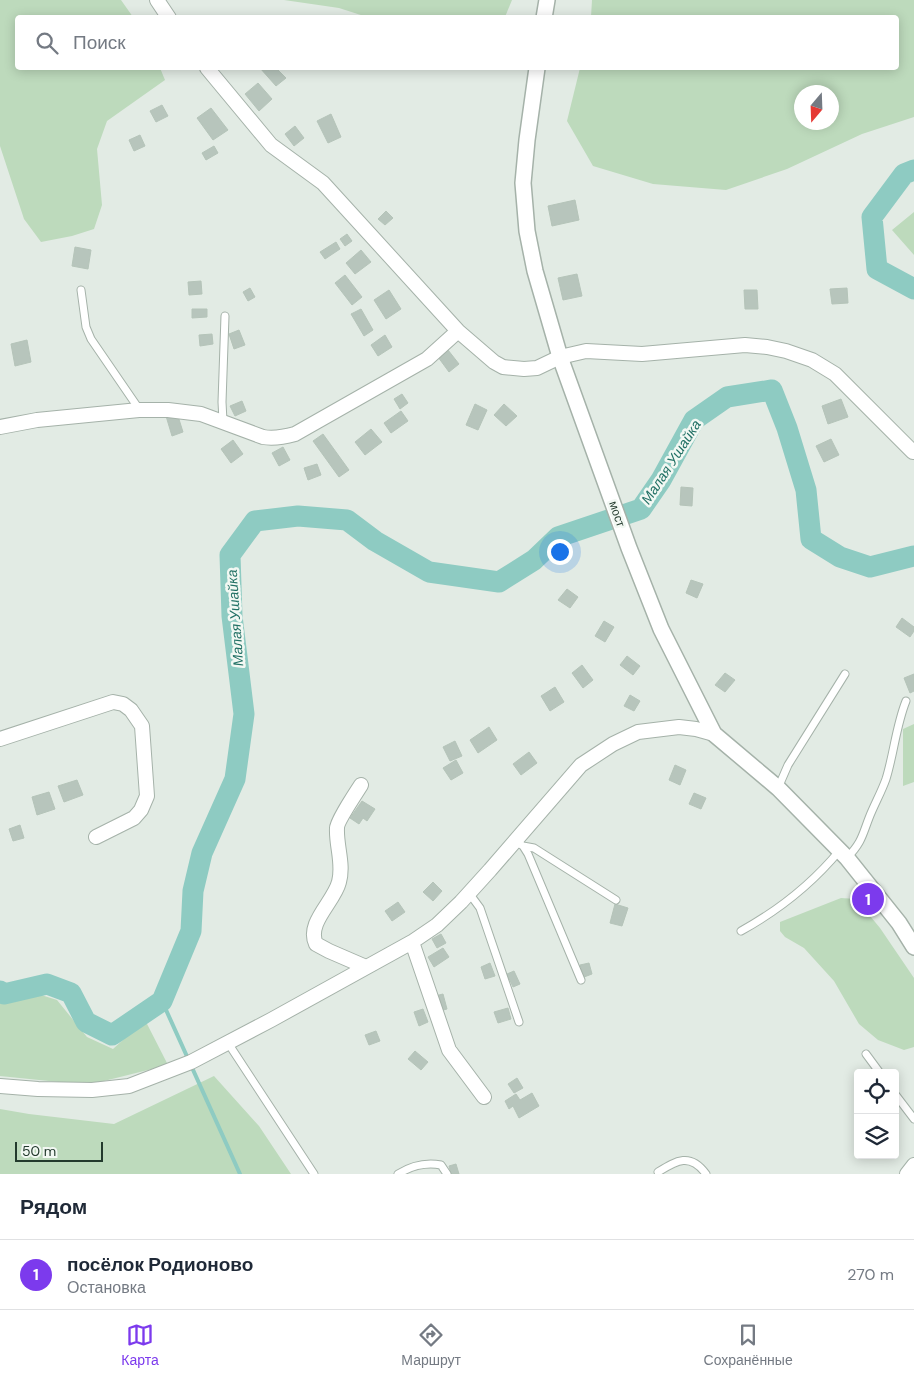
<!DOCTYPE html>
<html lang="ru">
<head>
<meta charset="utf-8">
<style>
	body { margin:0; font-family:"DM Sans",sans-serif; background:#f2f2f3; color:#1f2937 }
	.controls { position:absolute; right:15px; bottom:15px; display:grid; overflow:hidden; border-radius:5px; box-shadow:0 2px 12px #0003 }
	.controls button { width:45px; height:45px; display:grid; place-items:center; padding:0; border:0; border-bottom:1px solid #e0e1e3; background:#fff; color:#1f2937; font:25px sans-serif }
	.compass { position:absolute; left:794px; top:85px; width:45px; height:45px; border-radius:50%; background:#fff; box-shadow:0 2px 12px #0003; rotate:199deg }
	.scale { position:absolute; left:15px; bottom:12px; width:88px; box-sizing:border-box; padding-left:5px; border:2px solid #233a2d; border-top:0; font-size:14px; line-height:18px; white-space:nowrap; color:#233a2d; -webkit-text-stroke:4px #f2f8f3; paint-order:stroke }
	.you { position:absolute; left:559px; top:551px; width:18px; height:18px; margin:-12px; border:4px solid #fff; border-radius:50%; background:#1a73e8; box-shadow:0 0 0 8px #1a73e833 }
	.badge { display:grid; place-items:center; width:32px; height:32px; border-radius:50%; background:#7c3aed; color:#fff; font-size:16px; font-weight:700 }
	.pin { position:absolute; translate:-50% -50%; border:2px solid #fff; box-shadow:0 1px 5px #0006 }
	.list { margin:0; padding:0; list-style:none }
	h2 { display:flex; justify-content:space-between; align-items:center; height:65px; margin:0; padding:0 20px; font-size:21px }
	h2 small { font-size:16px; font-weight:400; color:#747a83 }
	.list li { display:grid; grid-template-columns:32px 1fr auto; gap:15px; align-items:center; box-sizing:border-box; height:70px; padding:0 20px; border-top:1px solid #e0e1e3 }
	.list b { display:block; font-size:19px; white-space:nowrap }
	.list p { margin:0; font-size:16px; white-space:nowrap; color:#747a83 }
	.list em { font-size:16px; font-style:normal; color:#747a83 }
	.icon { flex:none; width:28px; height:28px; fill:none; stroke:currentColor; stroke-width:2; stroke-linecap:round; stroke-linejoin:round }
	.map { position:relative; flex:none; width:914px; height:1174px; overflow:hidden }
	.search { position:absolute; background:#fff; box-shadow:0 2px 12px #0003; left:15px; right:15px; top:15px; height:55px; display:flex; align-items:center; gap:12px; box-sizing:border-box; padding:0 18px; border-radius:5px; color:#747a83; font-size:19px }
	.sheet { height:135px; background:#fff }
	nav { display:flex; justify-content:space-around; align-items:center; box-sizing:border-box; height:70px; border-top:1px solid #e0e1e3; background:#fff; font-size:14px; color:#747a83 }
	nav a { display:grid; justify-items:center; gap:2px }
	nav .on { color:#7c3aed }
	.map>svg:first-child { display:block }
	.green { fill:#bddabc; fill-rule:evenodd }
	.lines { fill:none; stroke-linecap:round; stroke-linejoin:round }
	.stream { stroke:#8ecbc2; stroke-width:4 }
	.river { stroke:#8ecbc2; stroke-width:21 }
	.building { fill:#b7c5bc; stroke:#b5c4b9 }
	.service-casing { stroke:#a5b2a9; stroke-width:9 }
	.minor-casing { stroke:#a5b2a9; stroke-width:16 }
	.tertiary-casing { stroke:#a5b2a9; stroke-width:18 }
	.service { stroke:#fff; stroke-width:7 }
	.minor { stroke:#fff; stroke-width:14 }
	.tertiary { stroke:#fff; stroke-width:15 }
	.labels { text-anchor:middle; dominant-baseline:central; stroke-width:5; stroke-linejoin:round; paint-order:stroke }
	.street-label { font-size:12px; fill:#233a2d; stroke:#f2f8f3 }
	.water-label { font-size:14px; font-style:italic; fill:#227165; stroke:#f2f8f3 }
</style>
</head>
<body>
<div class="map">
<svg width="914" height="1174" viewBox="0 0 914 1174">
	<rect width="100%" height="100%" fill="#e2ebe4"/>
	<path class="green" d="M0,0H121L133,17L18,18V68H160L165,80L107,121L97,149L102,205L94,229L72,236L41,242L24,219L0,146Z
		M284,0H512L505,17H367L339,8Z
		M592,0H914V117L862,134L787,169L726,190L653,184L593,166L567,121L580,68H896V18L591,17ZM802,92H832V122H802Z
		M914,212V255L892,230Z
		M914,724V782L903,786V729Z
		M841,898L856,899L880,928L914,978V1047L904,1050L878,1040L859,1024L834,981L804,948L785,937L780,931V922Z
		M38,994L57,1000L87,1037L113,1049L145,1020L168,1065L88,1085L0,1076V1001L4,1004Z
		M214,1076L259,1126L291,1174H0V1109L29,1114L114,1124Z"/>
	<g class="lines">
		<path class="stream" d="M162,1001L240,1174"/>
		<path class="river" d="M914,170L904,174L872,217L877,269L914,289
			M0,991L4,994L47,984L71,993L86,1022L112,1035L162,1001L191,931L193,891L202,853L235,779L244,714L232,616L230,555L255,521L298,516L347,520L375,541L429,572L499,582L534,560L558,537L641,509L661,480L694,420L727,397L772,390L787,428L806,490L811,539L840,557L870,567L914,556"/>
	</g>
	<path class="building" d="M260,68H276L286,78L276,86Z
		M258,83L272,99L259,111L245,94Z
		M162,105L168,116L156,122L150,111Z
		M211,108L228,130L213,140L197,118Z
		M331,114L341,137L328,143L317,121Z
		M295,126L304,138L294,146L285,134Z
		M140,135L145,146L134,151L129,140Z
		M214,146L218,153L206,160L202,153Z
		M575,200L579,220L552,226L548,206Z
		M386,211L393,218L385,225L378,219Z
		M347,234L352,241L345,246L340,239Z
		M336,242L340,249L325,259L320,252Z
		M75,247L91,250L88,269L72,266Z
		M361,250L371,262L355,274L346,263Z
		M577,274L582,296L563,300L558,278Z
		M345,275L362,297L352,305L335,283Z
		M201,281L202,294L189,295L188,282Z
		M250,288L255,297L248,301L243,292Z
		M847,288L848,303L832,304L830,289Z
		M389,290L401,309L386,319L374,300Z
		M744,290H757L758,309H745Z
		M192,309H207V317L192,318Z
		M361,309L373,330L364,336L351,314Z
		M239,330L245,345L234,349L229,334Z
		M212,334L213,344L200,346L199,335Z
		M385,335L392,347L378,356L371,345Z
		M27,340L31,362L15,366L11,344Z
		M448,350L459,364L449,372L438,357Z
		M402,394L408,403L400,409L394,399Z
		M841,399L848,417L828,424L822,406Z
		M242,401L246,411L235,416L230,406Z
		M475,404L487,410L478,430L466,425Z
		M504,404L517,416L506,426L494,415Z
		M401,411L408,421L391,433L384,423Z
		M177,413L183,432L172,436L166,416Z
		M371,429L382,442L365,455L355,442Z
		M323,434L349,470L339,477L313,441Z
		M831,439L839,455L824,462L816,446Z
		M233,440L243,454L231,463L221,449Z
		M283,447L290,460L279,466L272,453Z
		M317,464L321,475L308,480L304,468Z
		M681,487L693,488L692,506L680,505Z
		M691,580L703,584L697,598L686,593Z
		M567,589L578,597L570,608L558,600Z
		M902,618L914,627V631L910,637L896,627Z
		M604,621L614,627L605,642L595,636Z
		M627,656L640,666L633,675L620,665Z
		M582,665L593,680L583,688L572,673Z
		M725,673L735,680L725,692L715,685Z
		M914,674V691L910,693L904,678Z
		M555,687L564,702L550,711L541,696Z
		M630,695L640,701L634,711L624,706Z
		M489,727L497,740L478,753L470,740Z
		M455,741L462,756L450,761L443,747Z
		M529,752L537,763L521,775L513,764Z
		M456,760L463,773L451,780L443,768Z
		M675,765L686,770L680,785L669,780Z
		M77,780L83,795L64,802L58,786Z
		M49,792L55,809L37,815L32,797Z
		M694,793L706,798L701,809L689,804Z
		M362,801L375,809L367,821L363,818L359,824L350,818Z
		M20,825L24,838L13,841L9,829Z
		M433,882L442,891L433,901L423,892Z
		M398,902L405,912L392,921L385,911Z
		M615,904L628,908L622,926L610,923Z
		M441,934L446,943L437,948L432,939Z
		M443,948L449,957L434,967L428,957Z
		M490,963L495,976L485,979L481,967Z
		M589,963L592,974L584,977L580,965Z
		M514,971L520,984L513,987L507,974Z
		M443,994L447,1009L436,1012L431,997Z
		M508,1008L511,1019L498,1023L494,1012Z
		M423,1009L428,1022L419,1026L414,1012Z
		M376,1031L380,1041L369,1045L365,1035Z
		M415,1051L428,1062L421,1070L408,1059Z
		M517,1078L523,1088L514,1093L508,1084Z
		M532,1093L539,1106L519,1118L513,1106L509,1109L505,1101L516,1094L520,1100Z
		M456,1164L459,1174H451L449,1166Z"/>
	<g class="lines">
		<defs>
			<path id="service" d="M81,290L86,327L91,339L139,409
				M223,421L222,402L225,316
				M778,788L788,765L845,674
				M515,841L523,846L528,854L581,980
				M523,846L534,848L616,900
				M847,858C862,842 862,836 869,818C874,805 881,793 886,779C894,753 896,726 906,701
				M469,893L480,908L519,1022
				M741,931C779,910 812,884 840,850
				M228,1043L314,1174
				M866,1054L880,1073
				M895,1094L914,1119
				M658,1172C676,1161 690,1152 706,1174
				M398,1174C411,1166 425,1162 441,1165L447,1174"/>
			<path id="minor" d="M157,0L169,18
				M207,68L271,145L323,183L458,331L494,362L503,367L524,369L537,368L560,357L586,351L642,354L745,345L767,347L786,351L812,360L835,374L913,452
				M0,427L37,420L139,410H168L201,414L263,437C274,439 284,437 295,434L427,359L458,331
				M0,739L113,702L123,704L131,710L142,726L147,796L141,810L134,818L96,837
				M361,785C356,793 337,821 337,828C336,846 344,864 339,882C334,902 306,923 316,944L329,951L366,967
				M412,942L449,1050L484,1097
				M0,1086L38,1089L92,1090L129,1086L191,1062L271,1020L412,942L437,925L461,902L490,870L581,765L613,744L638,732L679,727L696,729L714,734
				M907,1174L914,1165"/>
			<path id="tertiary" d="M544,18L547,0
				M537,68L527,140L523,183L527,231L535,271L560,357L629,548L661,629L714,734L778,788L847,858L899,923L914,947"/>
		</defs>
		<use href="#service" class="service-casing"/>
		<use href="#minor" class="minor-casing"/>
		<use href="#tertiary" class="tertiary-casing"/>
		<use href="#service" class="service"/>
		<use href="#minor" class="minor"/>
		<use href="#tertiary" class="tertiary"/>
	</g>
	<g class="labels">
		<g class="street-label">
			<text transform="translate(617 514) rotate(71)">мост</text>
		</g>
		<g class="water-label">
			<text transform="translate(671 462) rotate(-57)">Малая Ушайка</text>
			<text transform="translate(235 618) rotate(-94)">Малая Ушайка</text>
		</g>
	</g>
</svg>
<div class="controls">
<button><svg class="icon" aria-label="locate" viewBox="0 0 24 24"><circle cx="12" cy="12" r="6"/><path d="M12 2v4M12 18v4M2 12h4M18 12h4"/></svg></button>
<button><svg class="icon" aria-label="layers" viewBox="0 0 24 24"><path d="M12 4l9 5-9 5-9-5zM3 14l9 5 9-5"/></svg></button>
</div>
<svg class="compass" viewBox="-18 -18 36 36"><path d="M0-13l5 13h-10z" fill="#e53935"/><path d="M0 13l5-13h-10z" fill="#747a83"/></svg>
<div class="scale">50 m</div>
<div class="you"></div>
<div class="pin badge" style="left:868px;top:899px">1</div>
<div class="search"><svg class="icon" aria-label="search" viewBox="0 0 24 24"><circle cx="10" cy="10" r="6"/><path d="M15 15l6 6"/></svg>Поиск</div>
</div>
<section class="sheet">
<h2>Рядом<small></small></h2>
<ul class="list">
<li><span class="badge">1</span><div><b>посёлок Родионово</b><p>Остановка</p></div><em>270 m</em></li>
</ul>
</section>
<nav>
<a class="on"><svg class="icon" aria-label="map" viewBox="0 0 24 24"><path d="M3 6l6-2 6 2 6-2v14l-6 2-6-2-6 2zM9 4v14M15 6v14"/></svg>Карта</a>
<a><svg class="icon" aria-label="directions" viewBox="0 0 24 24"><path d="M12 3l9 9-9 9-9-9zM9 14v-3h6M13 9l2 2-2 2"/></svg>Маршрут</a>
<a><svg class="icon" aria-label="saved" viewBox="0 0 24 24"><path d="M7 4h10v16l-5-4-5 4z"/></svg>Сохранённые</a>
</nav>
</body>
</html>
